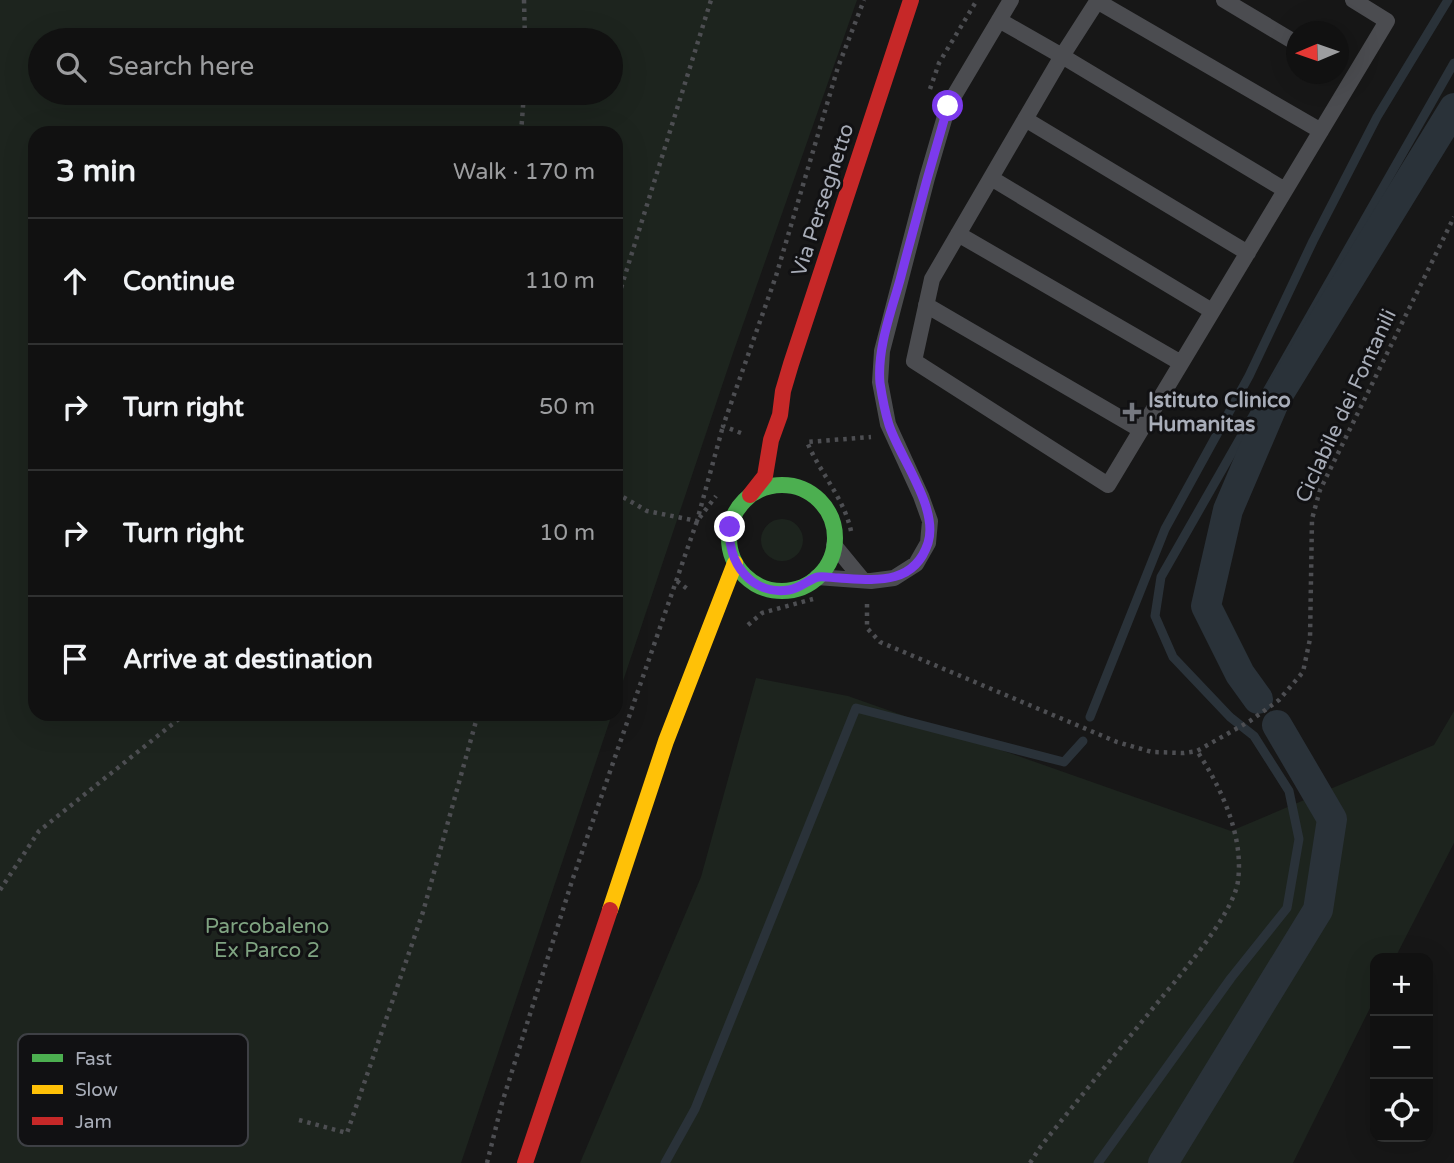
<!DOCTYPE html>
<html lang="en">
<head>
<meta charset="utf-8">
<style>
	body { margin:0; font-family:"Varela Round",sans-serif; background:#1e1f1f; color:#f1f3f6 }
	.controls { position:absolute; right:21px; bottom:21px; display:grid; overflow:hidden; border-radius:14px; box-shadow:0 7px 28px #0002 }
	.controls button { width:63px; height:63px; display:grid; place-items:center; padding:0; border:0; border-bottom:2px solid #303131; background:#111; color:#f1f3f6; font:35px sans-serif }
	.compass { position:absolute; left:1286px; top:21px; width:63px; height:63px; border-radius:50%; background:#111; box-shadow:0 7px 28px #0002; rotate:268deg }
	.stop { position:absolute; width:21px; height:21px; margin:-16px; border:5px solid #7c3aed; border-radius:50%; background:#fff }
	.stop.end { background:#7c3aed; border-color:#fff; box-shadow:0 2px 7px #0008 }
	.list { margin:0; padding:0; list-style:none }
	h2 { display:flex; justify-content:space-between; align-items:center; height:91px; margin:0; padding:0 28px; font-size:30px }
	h2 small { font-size:23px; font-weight:400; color:#9c9d9f }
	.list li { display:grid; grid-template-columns:46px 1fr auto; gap:21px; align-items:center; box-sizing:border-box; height:126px; padding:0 28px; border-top:2px solid #303131 }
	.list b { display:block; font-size:26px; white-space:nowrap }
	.list em { font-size:23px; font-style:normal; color:#9c9d9f }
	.icon { flex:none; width:38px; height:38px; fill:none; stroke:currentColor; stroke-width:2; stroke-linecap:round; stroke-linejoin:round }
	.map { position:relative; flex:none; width:1454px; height:1163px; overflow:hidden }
	.search { position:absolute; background:#111; box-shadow:0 7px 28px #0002; left:28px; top:28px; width:595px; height:77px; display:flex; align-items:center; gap:18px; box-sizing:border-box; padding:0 24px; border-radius:38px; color:#9c9d9f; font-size:26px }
	.panel { position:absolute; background:#111; box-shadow:0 7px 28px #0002; left:28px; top:126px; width:595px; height:595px; border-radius:21px }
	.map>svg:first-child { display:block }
	.green { fill:#1d241e; fill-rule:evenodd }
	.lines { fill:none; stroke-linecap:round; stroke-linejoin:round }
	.stream { stroke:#2a3239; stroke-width:9 }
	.canal { stroke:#2a3239; stroke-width:30 }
	.path { stroke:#4d4e52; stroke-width:4.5; stroke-dasharray:3.5 5; stroke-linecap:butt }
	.lane { stroke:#4b4c50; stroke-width:16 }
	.fast { stroke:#4caf50; stroke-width:16 }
	.slow { stroke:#ffc107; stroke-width:16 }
	.jam { stroke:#c62828; stroke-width:16 }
	.route { stroke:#7c3aed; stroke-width:9 }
	.poi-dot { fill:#757880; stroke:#111113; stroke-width:2.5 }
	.labels { text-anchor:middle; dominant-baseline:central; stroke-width:6; stroke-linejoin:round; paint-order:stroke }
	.street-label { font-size:21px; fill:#a8adb8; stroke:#111113 }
	.poi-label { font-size:21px; font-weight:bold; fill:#a8adb8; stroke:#111113; text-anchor:start }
	.park-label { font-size:21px; fill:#7fa381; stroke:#111113 }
	.key { fill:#111113; stroke:#3e4045; stroke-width:2 }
	.key-label { font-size:19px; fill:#a8adb8 }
</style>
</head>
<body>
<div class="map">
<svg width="1454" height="1163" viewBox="0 0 1454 1163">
	<rect width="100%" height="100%" fill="#171717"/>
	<path class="green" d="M0,0H857L733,353L616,702V133H35V714H612L461,1163H0ZM611,40V93H40V40Z
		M761 540a21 21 0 1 1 42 0a21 21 0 1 1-42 0Z
		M756,678L848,696L1231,831L1434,745L1454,711V843L1395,958H1375V998L1293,1163H580L701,877Z"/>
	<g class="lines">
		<path class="stream" d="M1090,717L1165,529L1249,376L1313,241L1377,117L1448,0
			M665,1163L695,1109L856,708L1064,762L1083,741
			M1098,1163L1231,978L1287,908L1299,839L1289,791L1254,736L1230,717L1173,657L1155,616L1161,577L1454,63"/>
		<path class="canal" d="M1258,699L1240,674L1206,606L1228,510L1275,400L1454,108
			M1163,1163L1318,910L1332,819L1277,725"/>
		<path class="path" d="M524,0L525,40
			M930,89L939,63L977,0
			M521,133L524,93
			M616,304L711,0
			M741,433L723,426L776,276L838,67L864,0
			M616,493L647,511L697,521L723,426
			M851,531C844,498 820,473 807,442L871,437
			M677,581L690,591
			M867,604V628L880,642L1117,742L1152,752L1184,753L1197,751L1250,721L1279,700L1303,672L1310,639L1312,519L1320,490L1454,217
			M748,625L762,613L813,599
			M0,890L39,831L185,714
			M299,1120L347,1133L423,912L478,714
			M487,1163L502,1103L572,881L697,521L716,496
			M1030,1163L1041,1146C1077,1101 1113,1057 1149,1013C1173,983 1233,917 1238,881C1244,836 1221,787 1197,751"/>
		<path class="lane" d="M1098,0L1062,56L1285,190
			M1224,0L1296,43
			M1097,1L1321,131
			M999,20L1062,56L932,279L914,361L1108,485L1387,21L1353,0
			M1025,119L1248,253
			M991,178L1212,311
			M958,234L1181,363
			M926,305L1141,430
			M834,545L862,579
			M817,577L871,581L894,578L916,564L928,543L930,521L921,496L888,424L880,382L882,351L927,178L948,106L1011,0"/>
		<path class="fast" d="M729 538a53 53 0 1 1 106 0a53 53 0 1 1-106 0Z"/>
		<path class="slow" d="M610,910L666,741L735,563"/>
		<path class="jam" d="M750,495L765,476L771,440L780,415L783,391L791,364L911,0
			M525,1163L610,910"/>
	</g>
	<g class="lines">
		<path class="route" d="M730,527C726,562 752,596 789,590C801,588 809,579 818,577C824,576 833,578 839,578C874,580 914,586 928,543C939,508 900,458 889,425C885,412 882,396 880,383C877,349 891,312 900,280C915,222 931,164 948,106"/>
	</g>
	<path class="poi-dot" d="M1128.5 401.5h7v7h7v7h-7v7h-7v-7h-7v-7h7z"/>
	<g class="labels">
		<g class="street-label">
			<text transform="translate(823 200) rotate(-72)">Via Perseghetto</text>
			<text transform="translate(1346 406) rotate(-65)">Ciclabile dei Fontanili</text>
		</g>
		<g class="poi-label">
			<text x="1148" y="400">Istituto Clinico<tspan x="1148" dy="24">Humanitas</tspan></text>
		</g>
		<g class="park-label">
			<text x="267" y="926">Parcobaleno<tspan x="267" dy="24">Ex Parco 2</tspan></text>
		</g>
	</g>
	<rect x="18" y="1034" width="230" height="112" rx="10" class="key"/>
	<rect x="32" y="1054" width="31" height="8" fill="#4caf50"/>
	<rect x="32" y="1085" width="31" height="9" fill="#ffc107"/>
	<rect x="32" y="1117" width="31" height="8" fill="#c62828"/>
	<g class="key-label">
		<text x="75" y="1065">Fast</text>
		<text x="75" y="1096">Slow</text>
		<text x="75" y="1128">Jam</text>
	</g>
</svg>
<div class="controls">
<button>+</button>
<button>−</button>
<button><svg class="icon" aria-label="locate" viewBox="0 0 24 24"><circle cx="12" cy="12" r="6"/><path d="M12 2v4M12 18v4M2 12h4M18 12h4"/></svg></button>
</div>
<svg class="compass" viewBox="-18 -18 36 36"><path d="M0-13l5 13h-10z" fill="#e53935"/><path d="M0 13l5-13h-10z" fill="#9c9d9f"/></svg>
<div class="stop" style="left:948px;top:106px"></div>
<div class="stop end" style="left:730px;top:527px"></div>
<div class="search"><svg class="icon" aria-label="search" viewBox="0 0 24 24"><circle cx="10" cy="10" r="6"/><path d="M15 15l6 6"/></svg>Search here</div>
<section class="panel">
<h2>3 min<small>Walk · 170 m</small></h2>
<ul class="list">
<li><svg class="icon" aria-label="ahead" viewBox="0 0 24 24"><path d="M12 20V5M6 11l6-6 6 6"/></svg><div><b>Continue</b></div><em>110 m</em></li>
<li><svg class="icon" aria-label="right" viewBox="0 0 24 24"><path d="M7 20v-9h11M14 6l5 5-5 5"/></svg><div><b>Turn right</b></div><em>50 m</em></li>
<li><svg class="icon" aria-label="right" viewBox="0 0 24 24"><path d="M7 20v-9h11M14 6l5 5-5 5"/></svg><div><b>Turn right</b></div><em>10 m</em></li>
<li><svg class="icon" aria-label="arrive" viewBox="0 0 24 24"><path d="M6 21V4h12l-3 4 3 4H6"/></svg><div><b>Arrive at destination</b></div></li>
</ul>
</section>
</div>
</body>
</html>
